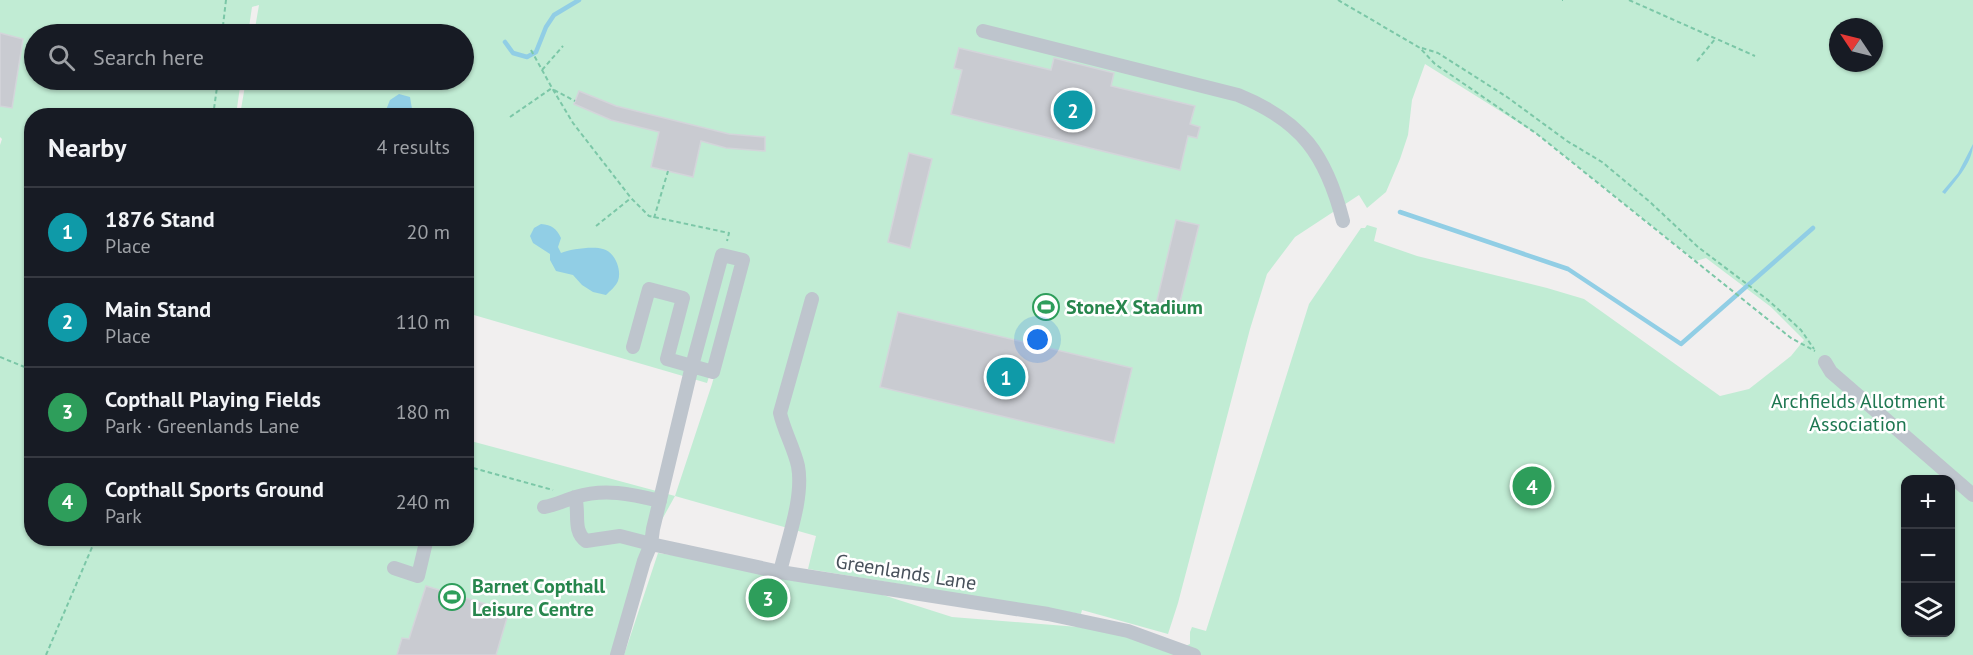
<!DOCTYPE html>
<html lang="en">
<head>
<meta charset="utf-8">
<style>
	body { margin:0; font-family:"PT Sans",sans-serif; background:#242831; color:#f1f3f6 }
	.controls { position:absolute; right:18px; bottom:18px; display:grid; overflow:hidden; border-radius:12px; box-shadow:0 2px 4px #0004 }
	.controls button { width:54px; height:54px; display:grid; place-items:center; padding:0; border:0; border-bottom:2px solid #363941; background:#171b24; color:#f1f3f6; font:30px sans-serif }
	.compass { position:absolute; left:1829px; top:18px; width:54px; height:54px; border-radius:50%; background:#171b24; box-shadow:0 2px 4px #0004; rotate:305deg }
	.you { position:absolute; left:1038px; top:340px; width:21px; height:21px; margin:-15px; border:4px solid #fff; border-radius:50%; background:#1a73e8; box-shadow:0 0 0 9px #1a73e833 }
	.badge { display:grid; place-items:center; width:39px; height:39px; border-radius:50%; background:#2766d3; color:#fff; font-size:20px; font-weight:700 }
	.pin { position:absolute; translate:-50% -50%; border:3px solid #fff; box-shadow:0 2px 6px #0006 }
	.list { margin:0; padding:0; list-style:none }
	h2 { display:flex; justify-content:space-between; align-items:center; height:78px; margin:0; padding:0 24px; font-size:26px }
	h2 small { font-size:20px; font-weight:400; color:#9ea1a6 }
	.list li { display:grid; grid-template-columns:39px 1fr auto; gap:18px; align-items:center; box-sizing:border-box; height:90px; padding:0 24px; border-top:2px solid #363941 }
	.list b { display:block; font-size:22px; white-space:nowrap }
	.list p { margin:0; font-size:20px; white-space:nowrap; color:#9ea1a6 }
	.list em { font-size:20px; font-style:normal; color:#9ea1a6 }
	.icon { flex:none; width:33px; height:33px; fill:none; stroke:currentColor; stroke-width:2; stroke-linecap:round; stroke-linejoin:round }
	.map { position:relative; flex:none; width:1973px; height:655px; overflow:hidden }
	.search { position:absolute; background:#171b24; box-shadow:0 2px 4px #0004; left:24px; top:24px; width:450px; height:66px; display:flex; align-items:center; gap:15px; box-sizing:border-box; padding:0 21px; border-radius:33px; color:#9ea1a6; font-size:22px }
	.panel { position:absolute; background:#171b24; box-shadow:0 2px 4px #0004; left:24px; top:108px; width:450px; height:438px; border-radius:24px }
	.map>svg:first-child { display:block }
	.green { fill:#c1ecd4; fill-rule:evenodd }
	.water { fill:#91cee5 }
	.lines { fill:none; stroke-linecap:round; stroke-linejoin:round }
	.stream { stroke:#91cee5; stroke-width:4.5 }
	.building { fill:#c9cbd1; stroke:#d3d5da; stroke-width:1.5 }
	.path { stroke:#7bc7a7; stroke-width:2; stroke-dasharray:4.5 3; stroke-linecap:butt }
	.minor { stroke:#bec5cd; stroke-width:14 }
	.labels { text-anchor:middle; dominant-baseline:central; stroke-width:5; stroke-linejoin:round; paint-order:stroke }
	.leisure-label { font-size:20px; font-weight:bold; fill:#27864d; stroke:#fff; text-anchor:start }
	.park-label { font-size:20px; fill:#1e7751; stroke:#fff }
	.street-label { font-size:20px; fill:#48515b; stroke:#fff }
</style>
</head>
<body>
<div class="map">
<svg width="1973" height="655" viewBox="0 0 1973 655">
	<rect width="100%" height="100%" fill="#f1efef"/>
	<path class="green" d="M0,0H1973V655H624L658,553L836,580L952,617L1128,631L1179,649L1190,644V632L1192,627L1206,631L1309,304L1361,228H1365L1367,225L1377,228L1374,241L1417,256L1547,288L1584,299L1720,396L1749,389L1791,356L1804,340L1771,307L1706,258L1696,261L1537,134L1425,64L1412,100L1408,135L1400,159L1386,192L1367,208L1359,195L1295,237L1267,274L1250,329L1178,603L1168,634L1082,610L1081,614L808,569L816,536L675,496L654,534L614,655H0V145L2,139L0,137ZM259,5L254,34H464V80H246L240,115L466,116L467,313L707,383L742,273L712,384L675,496L467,440L466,538H32V116L236,115L241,80H34V34H248L252,7ZM1838,27H1874V63H1838ZM1906,480H1950V632H1906Z"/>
	<path class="water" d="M399,94L410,97L412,109L410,115H384L390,100Z
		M1973,144C1973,162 1956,180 1945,194L1942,192L1958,173Z
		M541,224C552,225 556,228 561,238L558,247L561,253C570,249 594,246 603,249C615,252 622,270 618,281C616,286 610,291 606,295L593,292L582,285L573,275L556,271L550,260V254L533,243L530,236L534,228Z"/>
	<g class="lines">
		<path class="stream" d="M505,42L513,53L527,57L536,52L546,27L554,15L579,0
			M1400,212L1568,269L1681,344L1813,228"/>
	</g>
	<path class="building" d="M0,33L23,39L12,108L0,106Z
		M959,48L1051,70L1054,58L1114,73L1111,86L1195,106L1190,124L1200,127L1197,138L1188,136L1180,170L951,114L962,70L954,68Z
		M579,91L616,106L729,134L765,137V151L726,148L701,141L693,177L651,167L659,132L611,120L574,104Z
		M909,153L932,159L910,248L888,242Z
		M1176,220L1199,225L1177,314L1155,309Z
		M898,312L1132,368L1114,443L880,387Z
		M426,586L509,611L496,655H397L402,638L409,639Z"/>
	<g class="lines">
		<path class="path" d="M1338,0L1420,48L1435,64L1537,134L1791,338L1815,351
			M1562,0H1563
			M1629,0L1755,56
			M222,34L226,0
			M1422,48L1438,53L1507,97L1567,141L1602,162L1650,202L1698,247L1768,300L1801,330L1814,349
			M531,50L552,88L573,123L631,198L649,216L729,233L727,241
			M1697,61L1716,38
			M542,70L563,46
			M554,90L575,101
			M213,116L218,80
			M510,117L552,88
			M654,218L668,171
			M596,226L631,198
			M0,357L32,370
			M466,466L553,490
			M46,655L96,538"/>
		<path class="minor" d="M983,31L1238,95C1302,121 1326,155 1343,221
			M633,347L649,289L683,298L667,359L713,372L743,260L722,255L692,366L653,529L651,544L780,572L1048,614L1128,631L1194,655
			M1825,362L1831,372L1973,495
			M575,497C580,512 572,531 586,541L620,536L651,544L644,561L617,655
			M544,507C556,505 565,500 576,497C604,488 631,494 660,501
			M394,568L418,576L427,538
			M780,572C787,541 804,498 798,466C794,448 784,431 780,413L812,299"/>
	</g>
	<defs>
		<symbol id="stadium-ring" viewBox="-11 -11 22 22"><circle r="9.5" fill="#fff" stroke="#2e9e5b" stroke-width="1.5"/><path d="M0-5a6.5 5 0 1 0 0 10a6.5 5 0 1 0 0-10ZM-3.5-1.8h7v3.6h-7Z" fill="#2e9e5b"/></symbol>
	</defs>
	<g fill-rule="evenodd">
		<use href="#stadium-ring" x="1031" y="292" width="30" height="30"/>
		<use href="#stadium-ring" x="437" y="582" width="30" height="30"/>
	</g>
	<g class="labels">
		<g class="leisure-label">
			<text x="1066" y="307">StoneX Stadium</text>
			<text x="472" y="586">Barnet Copthall<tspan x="472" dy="23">Leisure Centre</tspan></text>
		</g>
		<g class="park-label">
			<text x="1858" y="401">Archfields Allotment<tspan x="1858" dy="23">Association</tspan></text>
		</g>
		<g class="street-label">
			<text transform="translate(906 572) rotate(9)">Greenlands Lane</text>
		</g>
	</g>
</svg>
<div class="controls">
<button>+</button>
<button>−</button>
<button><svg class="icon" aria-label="layers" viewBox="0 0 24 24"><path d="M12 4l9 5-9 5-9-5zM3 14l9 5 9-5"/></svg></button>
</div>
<svg class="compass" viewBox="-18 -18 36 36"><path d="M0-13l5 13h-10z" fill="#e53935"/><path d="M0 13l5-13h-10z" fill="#9ea1a6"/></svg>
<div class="you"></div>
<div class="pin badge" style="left:1006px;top:377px;background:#0f9aa8">1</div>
<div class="pin badge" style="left:1073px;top:110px;background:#0f9aa8">2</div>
<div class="pin badge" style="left:768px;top:598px;background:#2e9e5b">3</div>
<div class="pin badge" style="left:1532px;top:486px;background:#2e9e5b">4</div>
<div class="search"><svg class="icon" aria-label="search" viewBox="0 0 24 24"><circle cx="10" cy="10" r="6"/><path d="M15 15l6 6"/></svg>Search here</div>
<section class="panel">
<h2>Nearby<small>4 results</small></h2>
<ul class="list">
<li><span class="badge" style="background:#0f9aa8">1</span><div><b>1876 Stand</b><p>Place</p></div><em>20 m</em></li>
<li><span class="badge" style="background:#0f9aa8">2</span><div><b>Main Stand</b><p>Place</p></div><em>110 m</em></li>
<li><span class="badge" style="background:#2e9e5b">3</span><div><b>Copthall Playing Fields</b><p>Park · Greenlands Lane</p></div><em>180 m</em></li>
<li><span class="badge" style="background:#2e9e5b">4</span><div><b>Copthall Sports Ground</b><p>Park</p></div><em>240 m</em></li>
</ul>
</section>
</div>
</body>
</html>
